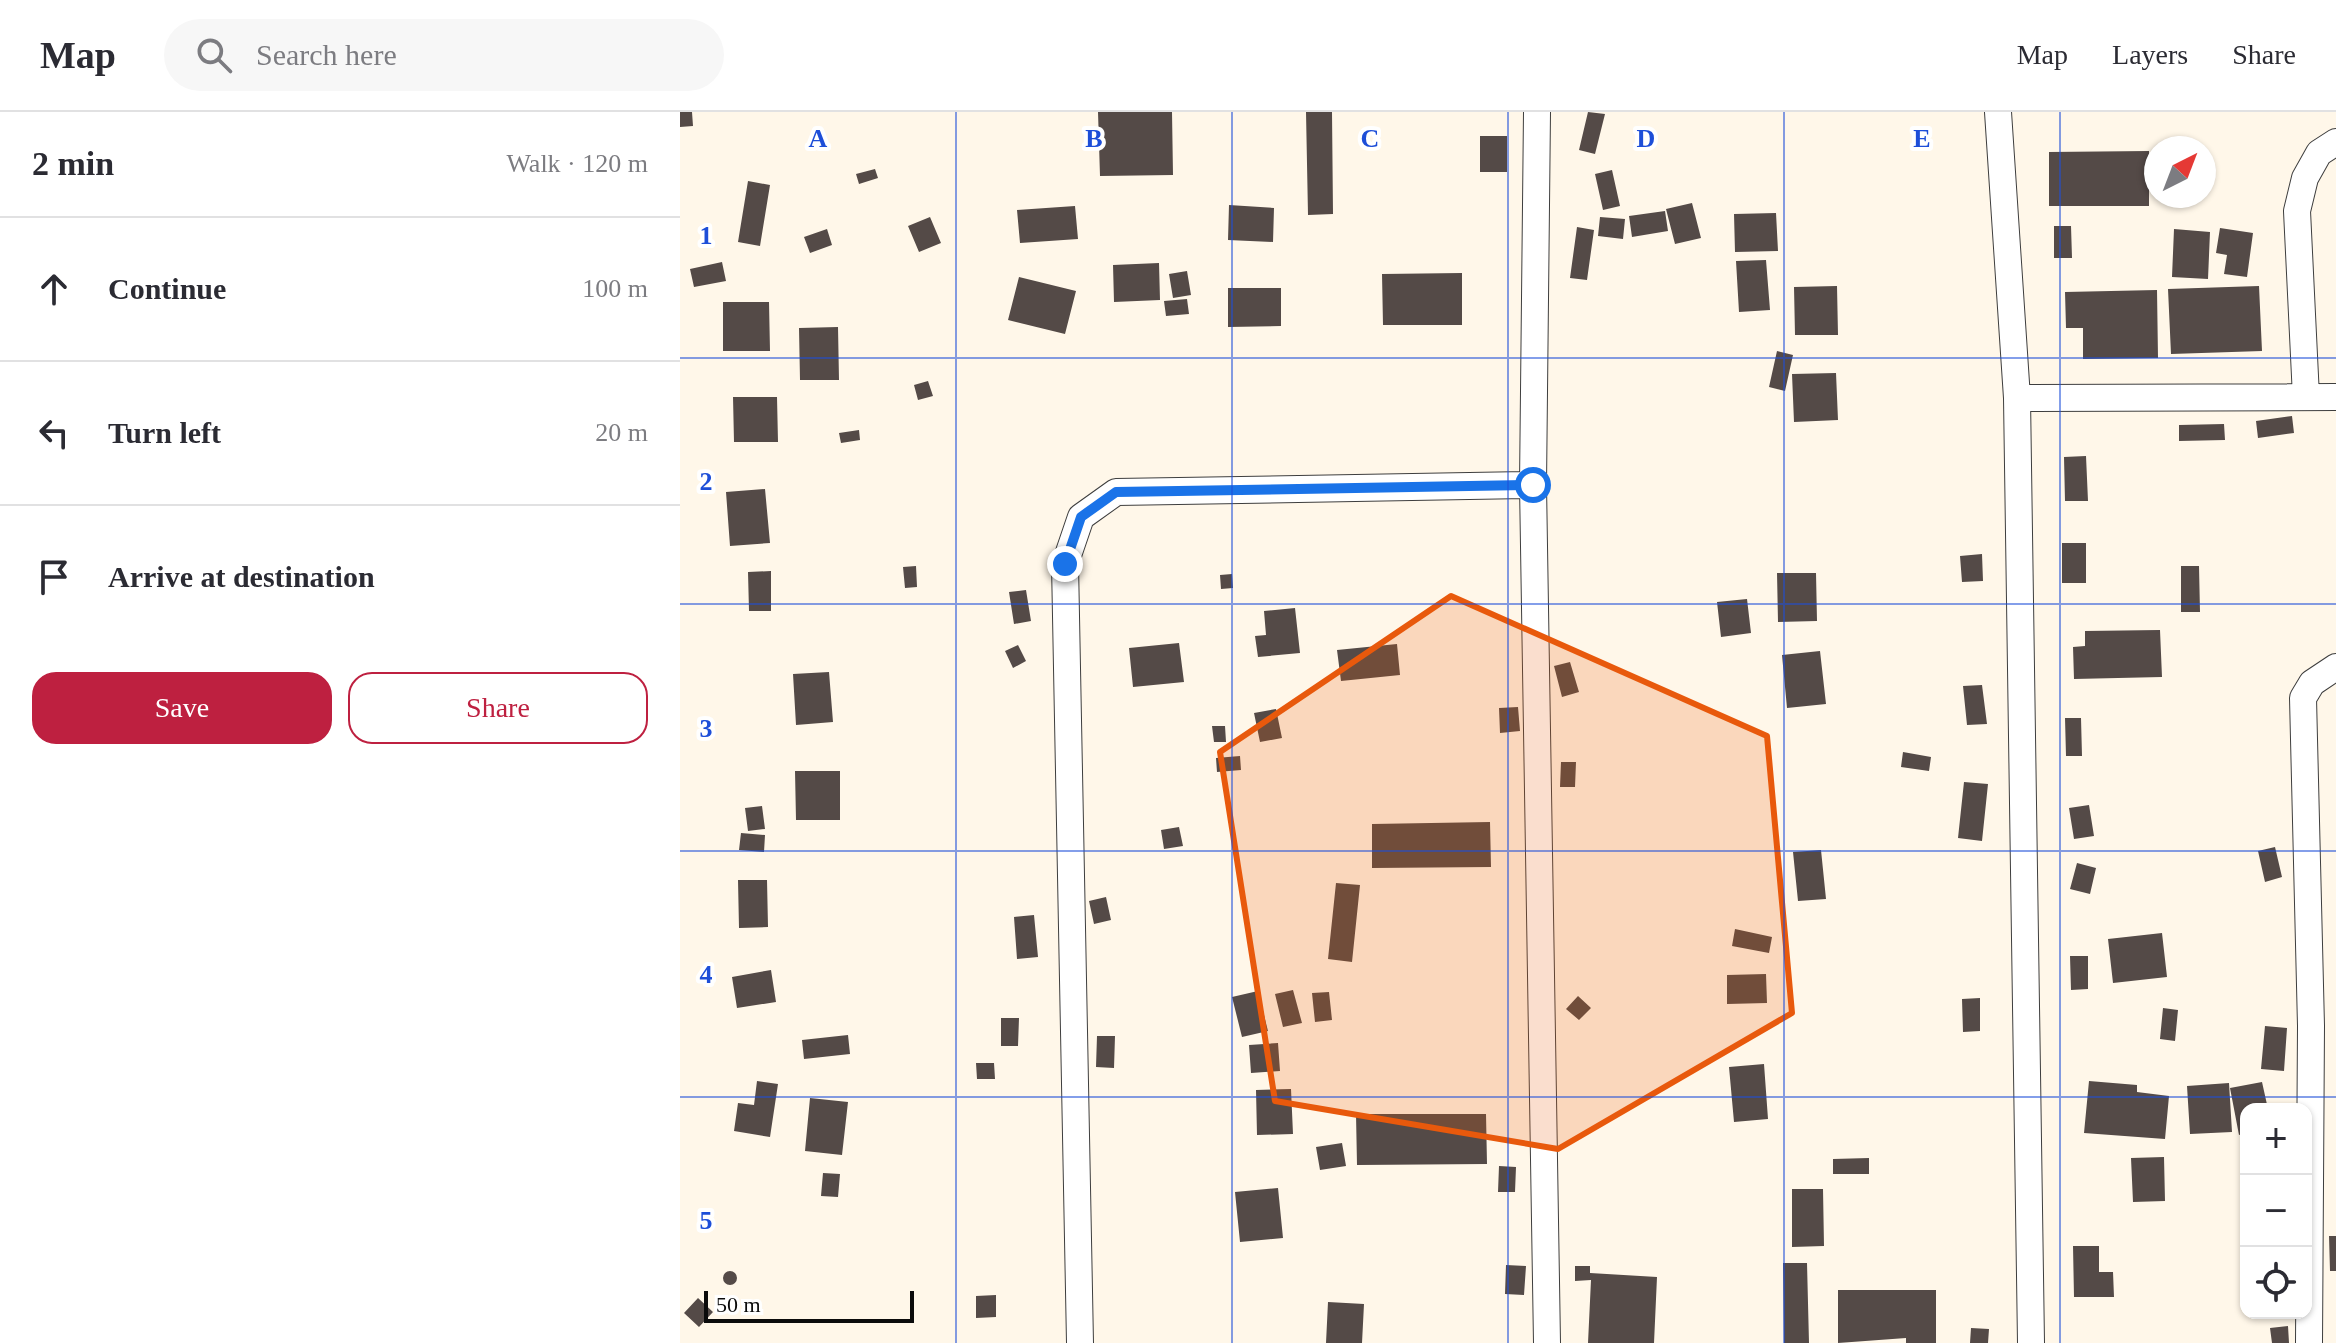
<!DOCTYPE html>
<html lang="en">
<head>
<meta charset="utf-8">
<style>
	body { margin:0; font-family:"Times New Roman",serif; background:#f7f7f7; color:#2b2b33 }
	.controls { position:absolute; right:24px; bottom:24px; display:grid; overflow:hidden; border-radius:16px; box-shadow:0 2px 6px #0004 }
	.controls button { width:72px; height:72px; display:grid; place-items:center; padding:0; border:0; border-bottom:2px solid #e1e1e2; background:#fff; color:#2b2b33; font:40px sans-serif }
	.compass { position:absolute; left:1464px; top:24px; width:72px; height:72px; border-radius:50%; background:#fff; box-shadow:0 2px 6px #0004; rotate:42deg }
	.scale { position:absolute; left:24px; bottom:20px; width:210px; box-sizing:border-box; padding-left:8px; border:4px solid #0b0b0b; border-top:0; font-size:22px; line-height:28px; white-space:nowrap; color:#0b0b0b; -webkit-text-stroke:6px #fff; paint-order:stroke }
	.stop { position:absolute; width:24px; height:24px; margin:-18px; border:6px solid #1a73e8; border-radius:50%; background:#fff }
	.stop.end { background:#1a73e8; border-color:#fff; box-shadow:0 2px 8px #0008 }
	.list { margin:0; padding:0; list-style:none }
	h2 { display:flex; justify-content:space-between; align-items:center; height:104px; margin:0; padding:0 32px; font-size:34px }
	h2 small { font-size:26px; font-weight:400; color:#7c7c81 }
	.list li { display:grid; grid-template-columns:52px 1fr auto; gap:24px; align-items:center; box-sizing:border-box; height:144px; padding:0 32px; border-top:2px solid #e1e1e2 }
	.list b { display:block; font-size:30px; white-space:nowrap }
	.list em { font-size:26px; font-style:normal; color:#7c7c81 }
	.actions { display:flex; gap:16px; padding:24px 32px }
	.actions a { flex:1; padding:18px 0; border:2px solid #be2040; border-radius:24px; text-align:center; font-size:28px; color:#be2040 }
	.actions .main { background:#be2040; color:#fff }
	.icon { flex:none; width:44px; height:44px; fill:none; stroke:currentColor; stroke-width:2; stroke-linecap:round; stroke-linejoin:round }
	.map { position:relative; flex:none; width:1656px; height:1231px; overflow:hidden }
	header { display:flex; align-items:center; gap:48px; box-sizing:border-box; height:112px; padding:0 40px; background:#fff; border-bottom:2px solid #e1e1e2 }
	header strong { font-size:38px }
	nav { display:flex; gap:44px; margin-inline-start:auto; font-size:28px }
	.search { width:560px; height:72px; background:#f7f7f7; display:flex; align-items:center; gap:20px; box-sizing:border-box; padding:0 28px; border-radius:44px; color:#7c7c81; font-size:30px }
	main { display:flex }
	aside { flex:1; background:#fff }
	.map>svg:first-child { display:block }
	.building { fill:#544a47 }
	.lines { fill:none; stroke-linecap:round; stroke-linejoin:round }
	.minor-casing { stroke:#3e3e3e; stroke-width:28 }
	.minor { stroke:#fff; stroke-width:26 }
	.route { stroke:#1a73e8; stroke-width:10 }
	.marked { fill:#e8590c; fill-opacity:0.2; stroke:#e8590c; stroke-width:6; stroke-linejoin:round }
	.grid { fill:none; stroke:#1d4ed8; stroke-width:2; stroke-opacity:0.55 }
	.grid-label { font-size:26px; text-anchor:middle; font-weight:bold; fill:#1d4ed8; stroke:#fff; stroke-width:8; stroke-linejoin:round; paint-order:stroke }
</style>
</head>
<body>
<header>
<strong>Map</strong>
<div class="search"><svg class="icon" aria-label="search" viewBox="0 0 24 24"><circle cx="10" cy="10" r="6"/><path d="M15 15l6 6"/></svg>Search here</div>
<nav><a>Map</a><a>Layers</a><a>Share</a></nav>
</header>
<main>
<aside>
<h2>2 min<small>Walk · 120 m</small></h2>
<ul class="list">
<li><svg class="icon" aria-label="ahead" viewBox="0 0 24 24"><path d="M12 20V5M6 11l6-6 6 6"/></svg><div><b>Continue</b></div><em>100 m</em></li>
<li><svg class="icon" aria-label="left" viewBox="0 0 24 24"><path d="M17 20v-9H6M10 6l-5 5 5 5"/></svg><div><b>Turn left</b></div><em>20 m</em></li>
<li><svg class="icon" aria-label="arrive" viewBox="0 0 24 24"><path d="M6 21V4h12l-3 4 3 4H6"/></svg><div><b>Arrive at destination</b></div></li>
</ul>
<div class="actions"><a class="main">Save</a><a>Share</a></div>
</aside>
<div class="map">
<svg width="1656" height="1231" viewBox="0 0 1656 1231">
	<rect width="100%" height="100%" fill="#fff7e9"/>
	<path class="building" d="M0,0H12L13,14L0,15Z
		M418,0H492L493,63L420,64Z
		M626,0H652L653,102L628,103Z
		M908,0L925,2L915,42L899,38Z
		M800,24H827V60H800Z
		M1469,39V94H1369V40Z
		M195,57L198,66L179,72L176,62Z
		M932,58L940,94L923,98L915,62Z
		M68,69L90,73L80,134L58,130Z
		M1012,91L1021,126L995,132L986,97Z
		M549,93L594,96L593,130L548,128Z
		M395,94L398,127L340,131L337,98Z
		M985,99L988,119L952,125L949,104Z
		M1096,101L1098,139L1055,140L1054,102Z
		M250,105L261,131L239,140L228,114Z
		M920,105L945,107L943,127L918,124Z
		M1374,114H1391L1392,146H1374Z
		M897,115L914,118L907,168L890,166Z
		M1540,116L1573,121L1567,165L1544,162L1547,143L1536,141Z
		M147,117L152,133L130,141L124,125Z
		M1494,117L1530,120L1528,167L1492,165Z
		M1086,148L1090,198L1059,200L1056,149Z
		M42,150L46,169L14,175L10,157Z
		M479,151L480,188L434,190L433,153Z
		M507,159L511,183L493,186L489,162Z
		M782,161V213H703L702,162Z
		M339,165L396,179L385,222L328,208Z
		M1157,174L1158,223H1115L1114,175Z
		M1579,174L1582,239L1491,242L1488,177Z
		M548,176H601V214L548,215Z
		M1477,178L1478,246L1403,247V216H1386L1385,180Z
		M507,187L509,202L486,204L484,189Z
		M43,190H89L90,239H43Z
		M158,215L159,268H120L119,216Z
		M1097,239L1113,243L1105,279L1089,275Z
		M1156,261L1158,308L1114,310L1112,262Z
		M248,269L253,284L238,288L234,273Z
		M53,285H97L98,330H54Z
		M1612,304L1614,321L1578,326L1576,309Z
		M1544,312L1545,328L1499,329V313Z
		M179,318L180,328L161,331L159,321Z
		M1406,344L1408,389H1385L1384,345Z
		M85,377L90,431L50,434L46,380Z
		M1382,431H1406V471H1382Z
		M1302,442L1303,469L1282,470L1280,444Z
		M236,454L237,475L225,476L223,455Z
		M1501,454H1519L1520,500H1501Z
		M91,459V499H69L68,460Z
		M1097,461H1136L1137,509L1098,510Z
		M552,462L553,476L541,477L540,463Z
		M346,478L351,509L334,512L329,480Z
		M1067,487L1071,521L1041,525L1037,490Z
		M615,496L620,541L578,545L575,524L586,523L584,499Z
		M1480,518L1482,565L1394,567L1393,535L1405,534V519Z
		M499,531L504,570L453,575L449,536Z
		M717,532L720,563L661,569L657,538Z
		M338,533L346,549L333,556L325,539Z
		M1140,539L1146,592L1107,596L1102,543Z
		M890,550L899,580L882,585L874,554Z
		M149,560L153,610L116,613L113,562Z
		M1302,573L1307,612L1287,613L1283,574Z
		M838,595L840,619L820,621L819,596Z
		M596,597L602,626L580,630L574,601Z
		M1385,606H1401L1402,644H1386Z
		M532,614H545L546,630H534Z
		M1223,640L1251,645L1249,659L1221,655Z
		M560,644L561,658L537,660L536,646Z
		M881,650H896L895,675H880Z
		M115,659H160V708H116Z
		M1284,670L1308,672L1302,729L1278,726Z
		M1409,693L1414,724L1394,727L1389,696Z
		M82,694L85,717L68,719L65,696Z
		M810,710L811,755L692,756V712Z
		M499,715L503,734L484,737L481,718Z
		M61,721L85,723L84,740L59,738Z
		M1595,735L1602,765L1585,770L1578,739Z
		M1141,738L1146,787L1118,789L1113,740Z
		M1397,751L1416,756L1410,782L1390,777Z
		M58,768H87L88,815L59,816Z
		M656,771L680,773L672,850L648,847Z
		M426,785L431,808L414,812L409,789Z
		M354,803L358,845L337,847L334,805Z
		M1055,817L1092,825L1089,841L1052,834Z
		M1482,821L1487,865L1433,871L1428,827Z
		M1390,844H1408V877L1391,878Z
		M91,858L96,890L57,896L52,865Z
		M1086,862L1087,891L1047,892V863Z
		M613,878L622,911L603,915L595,882Z
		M578,879L588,919L562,925L552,885Z
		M649,880L652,908L635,910L632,881Z
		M898,884L911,896L899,908L886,897Z
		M1300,886V919L1283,920L1282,887Z
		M1483,896L1498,898L1495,929L1480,927Z
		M321,906H339L338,934H321Z
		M1585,914L1607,916L1604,959L1581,957Z
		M168,923L170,942L124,947L122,928Z
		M417,924H435L434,956L416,955Z
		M598,931L600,959L571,961L569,933Z
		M296,951H314L315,967H297Z
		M1084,952L1088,1007L1054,1010L1049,955Z
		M77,969L98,972L90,1025L54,1019L58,991L74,993Z
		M1409,969L1457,973V980L1489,984L1485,1027L1404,1021Z
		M1582,970L1588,997H1566V1021L1559,1023L1550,976Z
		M1549,971L1552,1020L1510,1022L1507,974Z
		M611,977L613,1022L577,1023L576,978Z
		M130,986L168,990L162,1043L125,1039Z
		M676,1002H806L807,1052L677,1053Z
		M662,1031L666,1054L640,1058L636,1035Z
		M1484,1045L1485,1089L1453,1090L1451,1046Z
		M1189,1046V1062H1153V1047Z
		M819,1054L836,1055L835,1080H818Z
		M143,1061L160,1062L158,1085L141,1084Z
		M598,1076L603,1126L560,1130L555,1080Z
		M1112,1077H1143L1144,1134L1112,1135Z
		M1649,1124H1656V1159H1650Z
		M1393,1134H1419V1160H1433L1434,1185H1394Z
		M1103,1151H1127L1129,1231H1104Z
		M826,1153L846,1154L844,1183L825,1182Z
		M895,1154H910V1161L977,1165L974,1231H908L911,1168L895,1169Z
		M43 1166a7 7 0 1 1 14 0a7 7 0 1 1-14 0Z
		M1158,1178H1256V1231H1226V1226L1158,1231Z
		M316,1183V1205L296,1206V1184Z
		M18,1186L33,1200L19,1215L4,1201Z
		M648,1190L684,1192L682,1231H646Z
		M1608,1214L1609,1231H1592L1590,1216Z
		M1291,1216L1309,1217L1308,1231H1290Z"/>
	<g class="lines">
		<defs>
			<path id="minor" d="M857,0L853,373L867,1231
				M1318,0L1337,286L1351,1231
				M1626,285L1617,99L1625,66L1639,41L1656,30
				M1337,286L1656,285
				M400,1231L385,452L401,405L436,380L853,373
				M1629,1231L1631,914L1623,586L1632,571L1656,555"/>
		</defs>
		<use href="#minor" class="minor-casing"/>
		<use href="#minor" class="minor"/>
	</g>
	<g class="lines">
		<path class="route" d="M385,452L401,405L436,380L853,373"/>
	</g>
	<path class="marked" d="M771,484L1087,624L1112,901L878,1037L595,989L540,640Z"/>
	<path class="grid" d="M276,0V1231M552,0V1231M828,0V1231M1104,0V1231M1380,0V1231M0,246H1656M0,492H1656M0,739H1656M0,985H1656"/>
	<g class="grid-label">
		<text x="138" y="35">A</text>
		<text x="414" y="35">B</text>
		<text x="690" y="35">C</text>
		<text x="966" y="35">D</text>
		<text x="1242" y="35">E</text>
		<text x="26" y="132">1</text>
		<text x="26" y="378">2</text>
		<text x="26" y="625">3</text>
		<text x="26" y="871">4</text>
		<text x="26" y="1117">5</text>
	</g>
</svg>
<div class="controls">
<button>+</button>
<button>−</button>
<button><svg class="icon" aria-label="locate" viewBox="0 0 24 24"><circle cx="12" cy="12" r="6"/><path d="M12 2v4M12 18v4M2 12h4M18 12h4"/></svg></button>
</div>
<svg class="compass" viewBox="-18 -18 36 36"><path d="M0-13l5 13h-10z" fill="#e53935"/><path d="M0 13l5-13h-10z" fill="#7c7c81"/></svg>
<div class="scale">50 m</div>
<div class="stop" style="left:853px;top:373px"></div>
<div class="stop end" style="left:385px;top:452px"></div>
</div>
</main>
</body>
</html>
